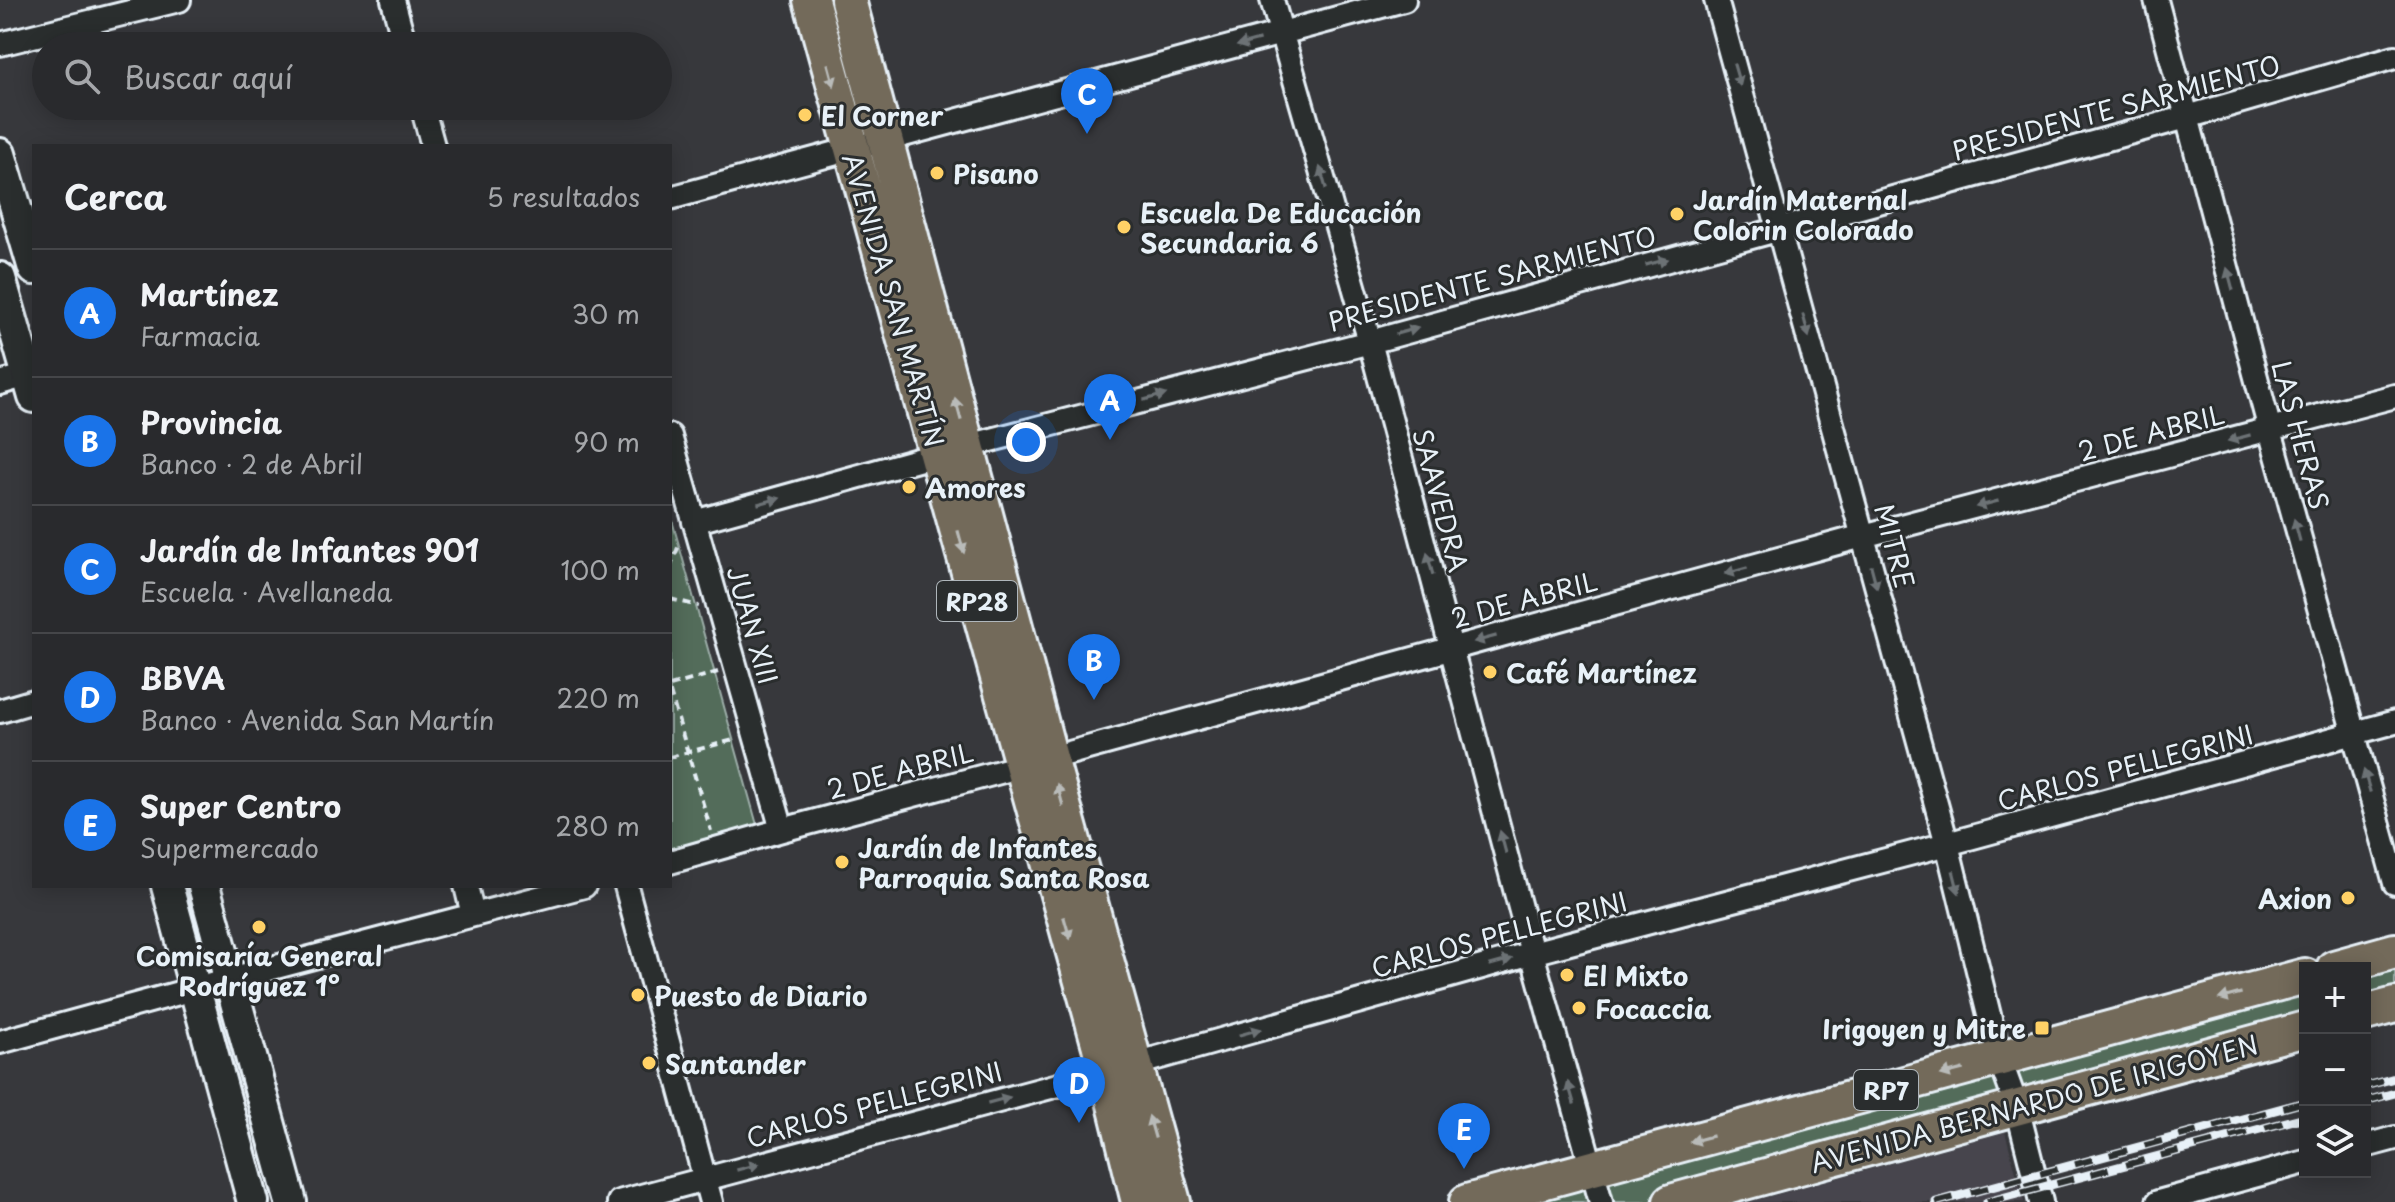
<!DOCTYPE html>
<html lang="es">
<head>
<meta charset="utf-8">
<style>
	body { margin:0; font-family:"Playpen Sans",sans-serif; background:#353639; color:#f1f3f6 }
	.controls { position:absolute; right:24px; bottom:24px; display:grid; overflow:hidden; border-radius:0px; box-shadow:0 4px 20px #0003 }
	.controls button { width:72px; height:72px; display:grid; place-items:center; padding:0; border:0; border-bottom:2px solid #454649; background:#292a2d; color:#f1f3f6; font:40px sans-serif }
	.you { position:absolute; left:1026px; top:442px; width:28px; height:28px; margin:-20px; border:6px solid #fff; border-radius:50%; background:#1a73e8; box-shadow:0 0 0 12px #1a73e833 }
	.badge { display:grid; place-items:center; width:52px; height:52px; border-radius:50%; background:#1a73e8; color:#fff; font-size:26px; font-weight:700 }
	.pin { position:absolute; translate:-50% -66px; filter:drop-shadow(0 2px 4px #0008) }
	.pin::after { content:''; position:absolute; top:42px; width:28px; height:24px; background:inherit; clip-path:polygon(0 0,100% 0,50% 100%) }
	.list { margin:0; padding:0; list-style:none }
	h2 { display:flex; justify-content:space-between; align-items:center; height:104px; margin:0; padding:0 32px; font-size:34px }
	h2 small { font-size:26px; font-weight:400; color:#a5a7aa }
	.list li { display:grid; grid-template-columns:52px 1fr auto; gap:24px; align-items:center; box-sizing:border-box; height:128px; padding:0 32px; border-top:2px solid #454649 }
	.list b { display:block; font-size:30px; white-space:nowrap }
	.list p { margin:0; font-size:26px; white-space:nowrap; color:#a5a7aa }
	.list em { font-size:26px; font-style:normal; color:#a5a7aa }
	.icon { flex:none; width:44px; height:44px; fill:none; stroke:currentColor; stroke-width:2; stroke-linecap:round; stroke-linejoin:round }
	.map { position:relative; flex:none; width:2395px; height:1202px; overflow:hidden }
	.search { position:absolute; background:#292a2d; box-shadow:0 4px 20px #0003; left:32px; top:32px; width:640px; height:88px; display:flex; align-items:center; gap:20px; box-sizing:border-box; padding:0 28px; border-radius:44px; color:#a5a7aa; font-size:30px }
	.panel { position:absolute; background:#292a2d; box-shadow:0 4px 20px #0003; left:32px; top:144px; width:640px; height:744px; border-radius:0px }
	.map>svg:first-child { display:block }
	.built { fill:#47454d }
	.green { fill:#526c5a; stroke:#9daea9; stroke-width:2 }
	.lines { fill:none; stroke-linecap:round; stroke-linejoin:round }
	.street-casing { stroke:#e8f1f8; stroke-width:28 }
	.secondary-casing { stroke:#e8f1f8; stroke-width:36 }
	.primary-casing { stroke:#e8f1f8; stroke-width:40 }
	.path { stroke:#e8f1f8; stroke-width:4; stroke-dasharray:8 6; stroke-linecap:butt }
	.street { stroke:#2a2d2e; stroke-width:22 }
	.secondary { stroke:#2a2d2e; stroke-width:30 }
	.primary { stroke:#736a5a; stroke-width:34 }
	.rail-casing { stroke:#e8f1f8; stroke-width:9 }
	.rail { stroke:#2a2d2e; stroke-width:6; stroke-dasharray:18; stroke-linecap:butt }
	.oneway { fill:#6c7275 }
	.oneway2 { fill:#b9bbb9 }
	.poi-dot { fill:#ffd166; stroke:#2a2d2e; stroke-width:3 }
	.labels { text-anchor:middle; dominant-baseline:central; stroke-width:6; stroke-linejoin:round; paint-order:stroke }
	.shield { fill:#2a2d2e; stroke:#afb6bb; stroke-width:2 }
	.shield-label { font-size:24px; font-weight:bold; fill:#e8f1f8 }
	.street-label { font-size:26px; fill:#e8f1f8; stroke:#2a2d2e }
	.poi-label { font-size:26px; font-weight:bold; fill:#e8f1f8; stroke:#2a2d2e; text-anchor:start }
</style>
</head>
<body>
<div class="map">
<svg width="2395" height="1202" viewBox="0 0 2395 1202">
	<rect width="100%" height="100%" fill="#37383c"/>
	<filter id="ink" filterUnits="userSpaceOnUse"><feTurbulence type="fractalNoise" baseFrequency=".0125" numOctaves="2"/><feDisplacementMap in="SourceGraphic" scale="16" xChannelSelector="R" yChannelSelector="G"/><feConvolveMatrix kernelMatrix="1 2 1 2 8 2 1 2 1" color-interpolation-filters="sRGB"/></filter>
	<g filter="url(#ink)">
		<path class="built" d="M2005,1132L2024,1202H1750Z"/>
		<path class="green" d="M670,513L757,825L670,849Z
			M2395,951V1005L2365,1013V968Z
			M2305,976V1029L1671,1202H1467Z"/>
		<g class="lines">
			<defs>
				<path id="street" d="M393,0L405,46
					M1272,0L1370,342L1532,953L1601,1202
					M1716,0L1947,844L2000,1060L2017,1107L2041,1202
					M2156,0L2270,430L2395,883
					M0,44L179,0
					M422,106L433,146
					M670,198L1404,0
					M0,383L34,373
					M670,436L782,830
					M694,522L968,446L1370,342L2187,117L2395,57
					M0,711L34,701
					M670,862L782,830L1022,766L1863,536L2395,396
					M466,886L473,915
					M626,886L711,1202
					M0,1042L230,979L584,886
					M2365,1146L2395,1138
					M619,1202L1107,1072L1532,953L1947,844L2395,722
					M2158,1202L2305,1162"/>
				<path id="secondary" d="M0,154L34,269
					M0,278L34,397
					M167,886L253,1202
					M204,886L291,1202"/>
				<path id="primary" d="M811,0L1107,1072L1139,1202
					M848,0L1050,758L1173,1202
					M2334,968L2395,951
					M2365,1013L2395,1005
					M1467,1202L2305,976
					M1671,1202L2305,1029"/>
			</defs>
			<use href="#street" class="street-casing"/>
			<use href="#secondary" class="secondary-casing"/>
			<use href="#primary" class="primary-casing"/>
			<path class="path" d="M670,568L679,545
				M670,599L699,606
				M670,686L718,672
				M670,692L711,831
				M670,757L737,739"/>
			<use href="#street" class="street"/>
			<use href="#secondary" class="secondary"/>
			<use href="#primary" class="primary"/>
			<defs>
				<path id="rail" d="M2365,1086L2395,1078
					M2365,1101L2395,1093
					M1936,1202L2305,1102
					M1987,1202L2305,1117"/>
			</defs>
			<use href="#rail" class="rail-casing"/>
			<use href="#rail" class="rail"/>
		</g>
		<defs><path id="oneway-solid" d="M-6-.8H1V-3.2L6.5 0L1 3.2V.8H-6Z" transform="scale(2)"/></defs>
		<g class="oneway">
			<use href="#oneway-solid" transform="translate(1248 43) rotate(165)"/>
			<use href="#oneway-solid" transform="translate(1737 75) rotate(74)"/>
			<use href="#oneway-solid" transform="translate(1323 178) rotate(-106)"/>
			<use href="#oneway-solid" transform="translate(1657 262) rotate(-15)"/>
			<use href="#oneway-solid" transform="translate(2230 279) rotate(-105)"/>
			<use href="#oneway-solid" transform="translate(1806 326) rotate(75)"/>
			<use href="#oneway-solid" transform="translate(1407 331) rotate(-15)"/>
			<use href="#oneway-solid" transform="translate(1155 397) rotate(-15)"/>
			<use href="#oneway-solid" transform="translate(2239 438) rotate(165)"/>
			<use href="#oneway-solid" transform="translate(769 501) rotate(-15)"/>
			<use href="#oneway-solid" transform="translate(1987 504) rotate(165)"/>
			<use href="#oneway-solid" transform="translate(2297 530) rotate(-105)"/>
			<use href="#oneway-solid" transform="translate(1430 564) rotate(-105)"/>
			<use href="#oneway-solid" transform="translate(1736 571) rotate(165)"/>
			<use href="#oneway-solid" transform="translate(1874 577) rotate(75)"/>
			<use href="#oneway-solid" transform="translate(1485 639) rotate(165)"/>
			<use href="#oneway-solid" transform="translate(2367 781) rotate(-106)"/>
			<use href="#oneway-solid" transform="translate(1503 842) rotate(-105)"/>
			<use href="#oneway-solid" transform="translate(1956 882) rotate(76)"/>
			<use href="#oneway-solid" transform="translate(1501 962) rotate(-16)"/>
			<use href="#oneway-solid" transform="translate(1250 1032) rotate(-16)"/>
			<use href="#oneway-solid" transform="translate(1571 1093) rotate(-106)"/>
			<use href="#oneway-solid" transform="translate(999 1100) rotate(-15)"/>
			<use href="#oneway-solid" transform="translate(748 1167) rotate(-15)"/>
		</g>
		<g class="oneway2">
			<use href="#oneway-solid" transform="translate(831 75) rotate(75)"/>
			<use href="#oneway-solid" transform="translate(958 409) rotate(-105)"/>
			<use href="#oneway-solid" transform="translate(961 542) rotate(75)"/>
			<use href="#oneway-solid" transform="translate(1060 795) rotate(-105)"/>
			<use href="#oneway-solid" transform="translate(1067 928) rotate(74)"/>
			<use href="#oneway-solid" transform="translate(2230 996) rotate(165)"/>
			<use href="#oneway-solid" transform="translate(1952 1072) rotate(165)"/>
			<use href="#oneway-solid" transform="translate(1152 1127) rotate(-106)"/>
			<use href="#oneway-solid" transform="translate(1701 1139) rotate(165)"/>
		</g>
	</g>
	<g class="poi-dot">
		<circle cx="805" cy="115" r="8"/>
		<circle cx="937" cy="173" r="8"/>
		<circle cx="1677" cy="214" r="8"/>
		<circle cx="1124" cy="227" r="8"/>
		<circle cx="909" cy="487" r="8"/>
		<circle cx="1490" cy="672" r="8"/>
		<circle cx="842" cy="862" r="8"/>
		<circle cx="2348" cy="898" r="8"/>
		<circle cx="259" cy="927" r="8"/>
		<circle cx="1567" cy="975" r="8"/>
		<circle cx="638" cy="995" r="8"/>
		<circle cx="1579" cy="1008" r="8"/>
		<rect x="2034" y="1020" width="16" height="16" rx="4"/>
		<circle cx="649" cy="1063" r="8"/>
	</g>
	<g class="labels">
		<g class="shield">
			<rect x="937" y="581" width="80" height="40" rx="6"/>
			<rect x="1854" y="1070" width="64" height="40" rx="6"/>
		</g>
		<g class="shield-label">
			<text x="977" y="601">RP28</text>
			<text x="1886" y="1090">RP7</text>
		</g>
		<g class="street-label">
			<text transform="translate(2116 107) rotate(-15)">PRESIDENTE SARMIENTO</text>
			<text transform="translate(1492 278) rotate(-15)">PRESIDENTE SARMIENTO</text>
			<text transform="translate(894 300) rotate(74)">AVENIDA SAN MARTÍN</text>
			<text transform="translate(2151 432) rotate(-15)">2 DE ABRIL</text>
			<text transform="translate(2301 435) rotate(75)">LAS HERAS</text>
			<text transform="translate(1441 500) rotate(75)">SAAVEDRA</text>
			<text transform="translate(1895 546) rotate(75)">MITRE</text>
			<text transform="translate(1524 599) rotate(-15)">2 DE ABRIL</text>
			<text transform="translate(753 625) rotate(74)">JUAN XIII</text>
			<text transform="translate(2125 767) rotate(-15)">CARLOS PELLEGRINI</text>
			<text transform="translate(900 770) rotate(-15)">2 DE ABRIL</text>
			<text transform="translate(1499 934) rotate(-15)">CARLOS PELLEGRINI</text>
			<text transform="translate(2034 1103) rotate(-15)">AVENIDA BERNARDO DE IRIGOYEN</text>
			<text transform="translate(874 1104) rotate(-15)">CARLOS PELLEGRINI</text>
		</g>
		<g class="poi-label">
			<text x="821" y="115">El Corner</text>
			<text x="953" y="173">Pisano</text>
			<text x="1693" y="199">Jardín Maternal<tspan x="1693" dy="30">Colorin Colorado</tspan></text>
			<text x="1140" y="212">Escuela De Educación<tspan x="1140" dy="30">Secundaria 6</tspan></text>
			<text x="925" y="487">Amores</text>
			<text x="1506" y="672">Café Martínez</text>
			<text x="858" y="847">Jardín de Infantes<tspan x="858" dy="30">Parroquia Santa Rosa</tspan></text>
			<text x="2332" y="898" text-anchor="end">Axion</text>
			<text x="259" y="955" text-anchor="middle">Comisaría General<tspan x="259" dy="30">Rodríguez 1°</tspan></text>
			<text x="1583" y="975">El Mixto</text>
			<text x="654" y="995">Puesto de Diario</text>
			<text x="1595" y="1008">Focaccia</text>
			<text x="2026" y="1028" text-anchor="end">Irigoyen y Mitre</text>
			<text x="665" y="1063">Santander</text>
		</g>
	</g>
</svg>
<div class="controls">
<button>+</button>
<button>−</button>
<button><svg class="icon" aria-label="layers" viewBox="0 0 24 24"><path d="M12 4l9 5-9 5-9-5zM3 14l9 5 9-5"/></svg></button>
</div>
<div class="you"></div>
<div class="pin badge" style="left:1110px;top:440px">A</div>
<div class="pin badge" style="left:1094px;top:700px">B</div>
<div class="pin badge" style="left:1087px;top:134px">C</div>
<div class="pin badge" style="left:1079px;top:1123px">D</div>
<div class="pin badge" style="left:1464px;top:1169px">E</div>
<div class="search"><svg class="icon" aria-label="search" viewBox="0 0 24 24"><circle cx="10" cy="10" r="6"/><path d="M15 15l6 6"/></svg>Buscar aquí</div>
<section class="panel">
<h2>Cerca<small>5 resultados</small></h2>
<ul class="list">
<li><span class="badge">A</span><div><b>Martínez</b><p>Farmacia</p></div><em>30 m</em></li>
<li><span class="badge">B</span><div><b>Provincia</b><p>Banco · 2 de Abril</p></div><em>90 m</em></li>
<li><span class="badge">C</span><div><b>Jardín de Infantes 901</b><p>Escuela · Avellaneda</p></div><em>100 m</em></li>
<li><span class="badge">D</span><div><b>BBVA</b><p>Banco · Avenida San Martín</p></div><em>220 m</em></li>
<li><span class="badge">E</span><div><b>Super Centro</b><p>Supermercado</p></div><em>280 m</em></li>
</ul>
</section>
</div>
</body>
</html>
